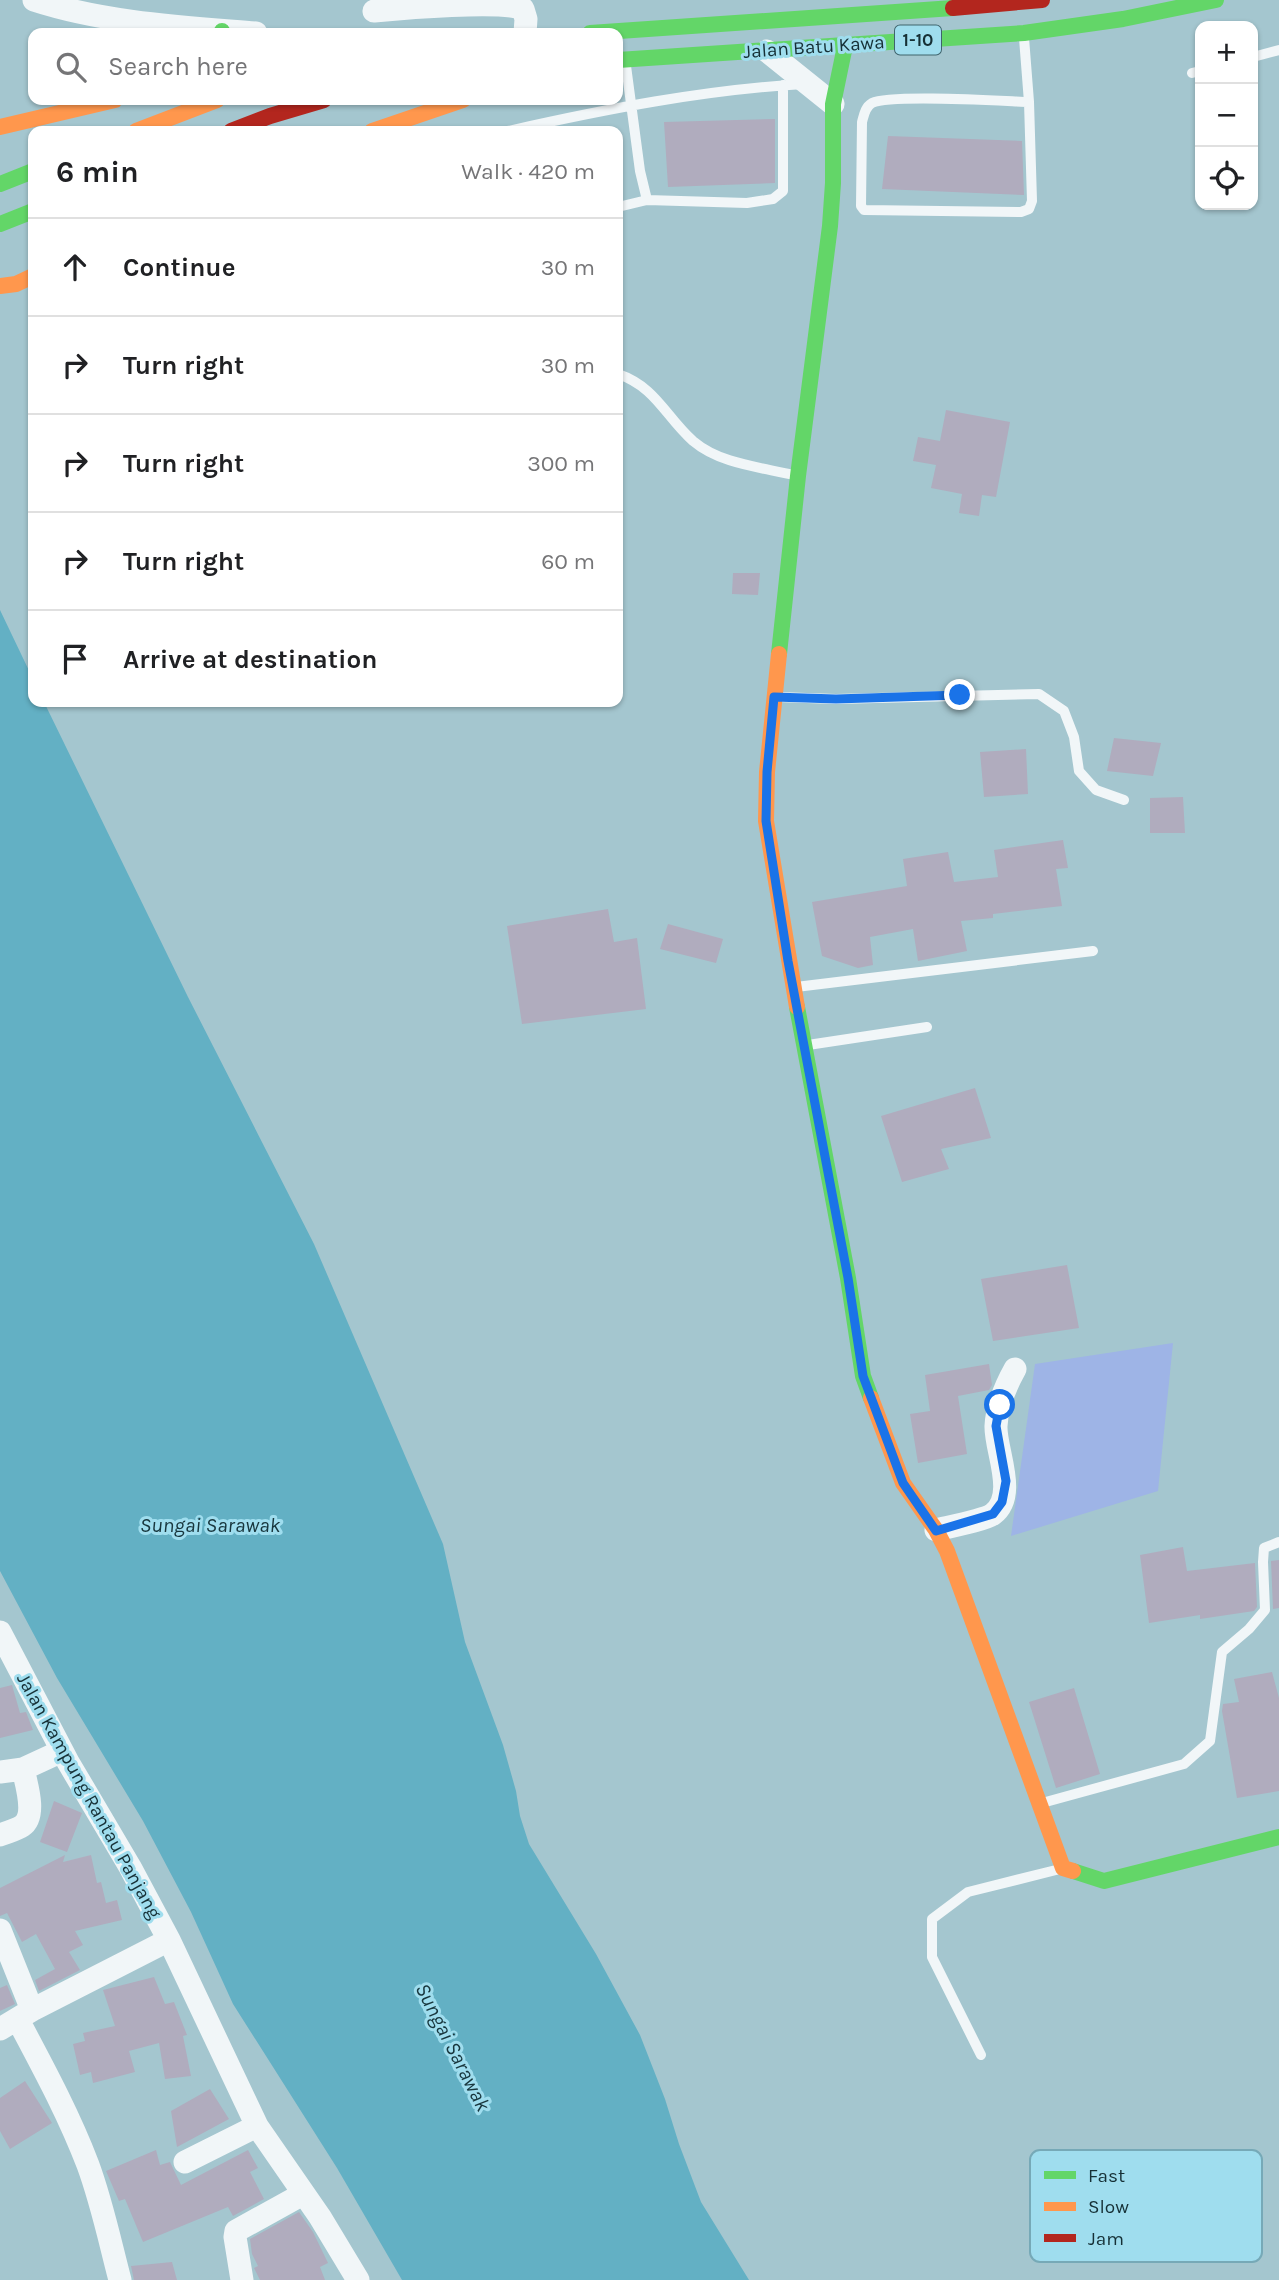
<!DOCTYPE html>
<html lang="en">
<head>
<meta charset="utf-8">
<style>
	body { margin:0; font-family:Karla,sans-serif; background:#f2f2f2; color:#202124 }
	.controls { position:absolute; right:21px; top:21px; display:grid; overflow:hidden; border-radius:14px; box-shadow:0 2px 5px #0004 }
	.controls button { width:63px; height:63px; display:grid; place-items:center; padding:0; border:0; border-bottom:2px solid #e0e0e0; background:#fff; color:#202124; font:35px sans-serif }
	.stop { position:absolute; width:21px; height:21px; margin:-16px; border:5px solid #1a73e8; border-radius:50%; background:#fff }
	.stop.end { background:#1a73e8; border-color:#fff; box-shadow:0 2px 7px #0008 }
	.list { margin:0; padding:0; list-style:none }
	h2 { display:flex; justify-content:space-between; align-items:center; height:91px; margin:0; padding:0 28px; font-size:30px }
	h2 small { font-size:23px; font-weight:400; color:#757577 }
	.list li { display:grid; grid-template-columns:46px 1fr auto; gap:21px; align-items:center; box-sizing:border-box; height:98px; padding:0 28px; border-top:2px solid #e0e0e0 }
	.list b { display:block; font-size:26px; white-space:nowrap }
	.list em { font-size:23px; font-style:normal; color:#757577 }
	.icon { flex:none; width:38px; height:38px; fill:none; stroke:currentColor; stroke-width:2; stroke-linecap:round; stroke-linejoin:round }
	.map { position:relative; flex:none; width:1279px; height:2280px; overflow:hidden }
	.search { position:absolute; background:#fff; box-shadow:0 2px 5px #0004; left:28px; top:28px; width:595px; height:77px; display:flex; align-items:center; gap:18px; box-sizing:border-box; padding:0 24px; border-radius:14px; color:#757577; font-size:26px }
	.panel { position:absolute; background:#fff; box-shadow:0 2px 5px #0004; left:28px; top:126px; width:595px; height:581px; border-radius:14px }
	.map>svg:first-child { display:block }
	.green { fill:#9eb4e6 }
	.water { fill:#63b0c4 }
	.building { fill:#b0acbe }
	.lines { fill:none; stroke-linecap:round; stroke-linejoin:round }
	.lane { stroke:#f1f6f8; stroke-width:10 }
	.street { stroke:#f1f6f8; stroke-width:23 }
	.fast { stroke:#63d668; stroke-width:16 }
	.slow { stroke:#ff974d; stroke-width:16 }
	.jam { stroke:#b3261e; stroke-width:16 }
	.route { stroke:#1a73e8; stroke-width:9 }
	.labels { text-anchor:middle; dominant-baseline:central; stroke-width:6; stroke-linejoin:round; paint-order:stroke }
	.shield { fill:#9fddee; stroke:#3f646d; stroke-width:2 }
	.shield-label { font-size:18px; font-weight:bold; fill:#163036 }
	.street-label { font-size:19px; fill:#163036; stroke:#9fddee }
	.water-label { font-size:21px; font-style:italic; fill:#18363d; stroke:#9fddee }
	.key { fill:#9fddee; stroke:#76a9b7; stroke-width:2 }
	.key-label { font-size:19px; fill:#163036 }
</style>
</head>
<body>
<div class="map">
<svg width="1279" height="2280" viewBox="0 0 1279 2280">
	<rect width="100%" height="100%" fill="#a4c6cf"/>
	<path class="green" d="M1173,1343L1158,1491L1011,1536L1035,1364Z"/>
	<path class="water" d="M0,610L33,679V702H44L188,997L314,1244L443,1544L465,1642L503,1745L516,1791L520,1816L529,1844L596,1954L640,2035L665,2099L679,2144L701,2202L749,2280H402L337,2168L233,2004L191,1912L143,1821L57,1678L0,1571Z"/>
	<path class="building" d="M775,119V183L668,187L664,122Z
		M888,136L1022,141L1024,195L882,189Z
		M946,410L1010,422L996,497L982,495L979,516L959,513L962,494L931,488L936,465L913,461L918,437L940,441Z
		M733,573H760L758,595L732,594Z
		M1114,738L1161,743L1153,776L1107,771Z
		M1026,749L1028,794L984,797L980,752Z
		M1183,797L1185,833H1150V798Z
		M1063,840L1068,868L1056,869L1062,906L993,914V918L961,921L967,951L918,961L913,929L870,937L873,965L858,968L822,956L812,902L907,886L903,859L948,852L954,882L998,877L994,850Z
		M608,909L614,942L637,938L646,1009L522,1024L507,926Z
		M668,924L723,939L716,963L660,949Z
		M975,1088L991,1138L941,1149L949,1169L902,1182L881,1116Z
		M1067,1265L1079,1328L993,1341L981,1279Z
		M989,1364L992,1385L989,1390L958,1396L967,1454L918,1463L910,1414L930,1411L925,1375Z
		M1183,1547L1187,1571L1255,1563L1257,1607L1254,1611L1200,1619V1615L1149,1623L1140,1555Z
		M1279,1560V1608L1273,1609L1271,1561Z
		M1272,1672L1279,1698V1791L1237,1798L1222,1711L1223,1704L1239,1702L1234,1679Z
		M12,1685L20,1713L26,1712L33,1730L0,1738V1688Z
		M1074,1688L1100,1774L1056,1788L1029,1702Z
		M54,1801L82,1813L67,1852L40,1842Z
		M65,1855L63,1862L91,1855L97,1883L101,1882L106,1903L117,1900L122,1920L75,1931L83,1945L69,1952L80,1970L39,1991L35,1980L55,1969L36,1934L22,1942L7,1913L0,1916V1888Z
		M154,1977L165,2004L174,2002L187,2035L183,2036L191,2076L165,2079L159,2043L129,2051L135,2072L93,2083L91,2072L80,2075L73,2044L85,2041L83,2033L115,2026L103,1990Z
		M7,1985L15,2004L0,2011V1988Z
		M25,2081L52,2123L10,2149L0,2131V2098Z
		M210,2089L229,2119L177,2147L171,2111Z
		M156,2150L160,2165L170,2162L181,2185L248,2150L258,2168L250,2172L264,2199L233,2216L228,2207L143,2242L125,2199L119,2201L106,2171Z
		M299,2212L313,2232L328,2263L320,2267L325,2280H260L254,2268L258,2266L252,2254L250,2239Z
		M172,2262L177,2280H134L131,2266Z"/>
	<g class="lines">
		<path class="lane" d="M1024,38L1029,102L1032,201L1029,209L1021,212L864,210L861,206L862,122C864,115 865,107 872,103C891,94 1002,101 1029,102
			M1253,57L1279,50
			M1192,73L1200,71
			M508,131C606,109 703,90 803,84
			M647,200L747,203L773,199L783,191V85
			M618,207L647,200L640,171L626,66
			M618,374C656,387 665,416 693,441C720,464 760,467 794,475
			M777,697L836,699L1039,694L1064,711L1074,737L1079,771L1096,790L1124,800
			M796,987L1093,951
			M808,1045L927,1027
			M1042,1803L1184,1764L1210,1741L1222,1652L1249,1629L1265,1610L1263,1562L1264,1548L1279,1542
			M981,2055L932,1957V1919L968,1892L1060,1869"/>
		<path class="street" d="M34,0C105,23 182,27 256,33
			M374,11C403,8 502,0 523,9L526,19L525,33
			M767,51L833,104
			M936,1530C948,1527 985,1520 993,1514C1018,1495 995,1450 996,1426C997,1405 1005,1387 1015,1369
			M0,1632L68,1762L130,1867L169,1940L32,2010L0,2029
			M0,1772L23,1769L62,1751
			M0,1835C7,1832 16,1830 22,1826C37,1816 26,1783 23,1769
			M0,1930L32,2010
			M169,1940L257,2126L320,2217L358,2280
			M18,2020C43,2067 69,2115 88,2165C102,2203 110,2242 120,2280
			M185,2162L257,2126
			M242,2280L235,2237L236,2231L303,2194"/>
		<path class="fast" d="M222,31V33
			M590,33L953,8
			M618,60L1024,33L1123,19L1216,0
			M0,184L33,171
			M0,224L33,211
			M779,654L798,476L830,226L833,183V104L845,46
			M797,1007L848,1278L863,1376L871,1398
			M1073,1871L1104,1881L1279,1837"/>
		<path class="slow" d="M0,127L115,100
			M136,131L217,100
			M372,131L463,100
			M0,286L16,284L33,276
			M779,654L767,772L766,821L797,1007
			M871,1398L903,1483L936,1530L947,1551L1063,1868L1073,1871"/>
		<path class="jam" d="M953,8L1042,0
			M231,131L270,116L324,100"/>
	</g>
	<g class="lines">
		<path class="route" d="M960,695L836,699L774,697L767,772L766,821L788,961L848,1278L863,1376L903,1483L936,1531L993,1514L1002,1502L1006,1481L996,1426L1000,1405"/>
	</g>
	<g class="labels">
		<rect class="shield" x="895" y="25.5" width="46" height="29" rx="5"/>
		<g class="shield-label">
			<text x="918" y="40">1-10</text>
		</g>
		<g class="street-label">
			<text transform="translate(814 47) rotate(-4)">Jalan Batu Kawa</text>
			<text transform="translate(89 1796) rotate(61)">Jalan Kampung Rantau Panjang</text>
		</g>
		<g class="water-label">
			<text x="210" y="1525">Sungai Sarawak</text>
			<text transform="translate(453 2047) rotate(63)">Sungai Sarawak</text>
		</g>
	</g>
	<rect x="1030" y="2150" width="232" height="112" rx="10" class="key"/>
	<rect x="1044" y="2171" width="32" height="8" fill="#63d668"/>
	<rect x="1044" y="2202" width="32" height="9" fill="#ff974d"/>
	<rect x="1044" y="2234" width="32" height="8" fill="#b3261e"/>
	<g class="key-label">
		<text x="1088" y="2182">Fast</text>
		<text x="1088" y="2213">Slow</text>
		<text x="1088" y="2245">Jam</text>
	</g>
</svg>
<div class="controls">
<button>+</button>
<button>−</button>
<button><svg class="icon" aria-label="locate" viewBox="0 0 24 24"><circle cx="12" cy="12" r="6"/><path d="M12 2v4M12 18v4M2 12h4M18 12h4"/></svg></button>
</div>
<div class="stop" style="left:1000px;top:1405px"></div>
<div class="stop end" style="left:960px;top:695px"></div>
<div class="search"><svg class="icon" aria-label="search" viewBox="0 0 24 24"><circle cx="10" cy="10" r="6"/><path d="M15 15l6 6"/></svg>Search here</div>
<section class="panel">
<h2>6 min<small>Walk · 420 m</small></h2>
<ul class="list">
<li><svg class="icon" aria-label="ahead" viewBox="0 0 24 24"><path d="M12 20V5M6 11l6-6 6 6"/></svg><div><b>Continue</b></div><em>30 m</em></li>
<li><svg class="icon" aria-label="right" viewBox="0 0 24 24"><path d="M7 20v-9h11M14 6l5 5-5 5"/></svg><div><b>Turn right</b></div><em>30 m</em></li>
<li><svg class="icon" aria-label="right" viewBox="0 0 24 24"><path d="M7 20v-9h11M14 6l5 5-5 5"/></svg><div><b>Turn right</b></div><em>300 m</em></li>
<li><svg class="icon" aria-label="right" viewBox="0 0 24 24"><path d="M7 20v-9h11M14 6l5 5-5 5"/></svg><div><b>Turn right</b></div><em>60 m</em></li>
<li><svg class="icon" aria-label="arrive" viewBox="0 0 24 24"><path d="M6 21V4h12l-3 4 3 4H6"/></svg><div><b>Arrive at destination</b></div></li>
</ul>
</section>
</div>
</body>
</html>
